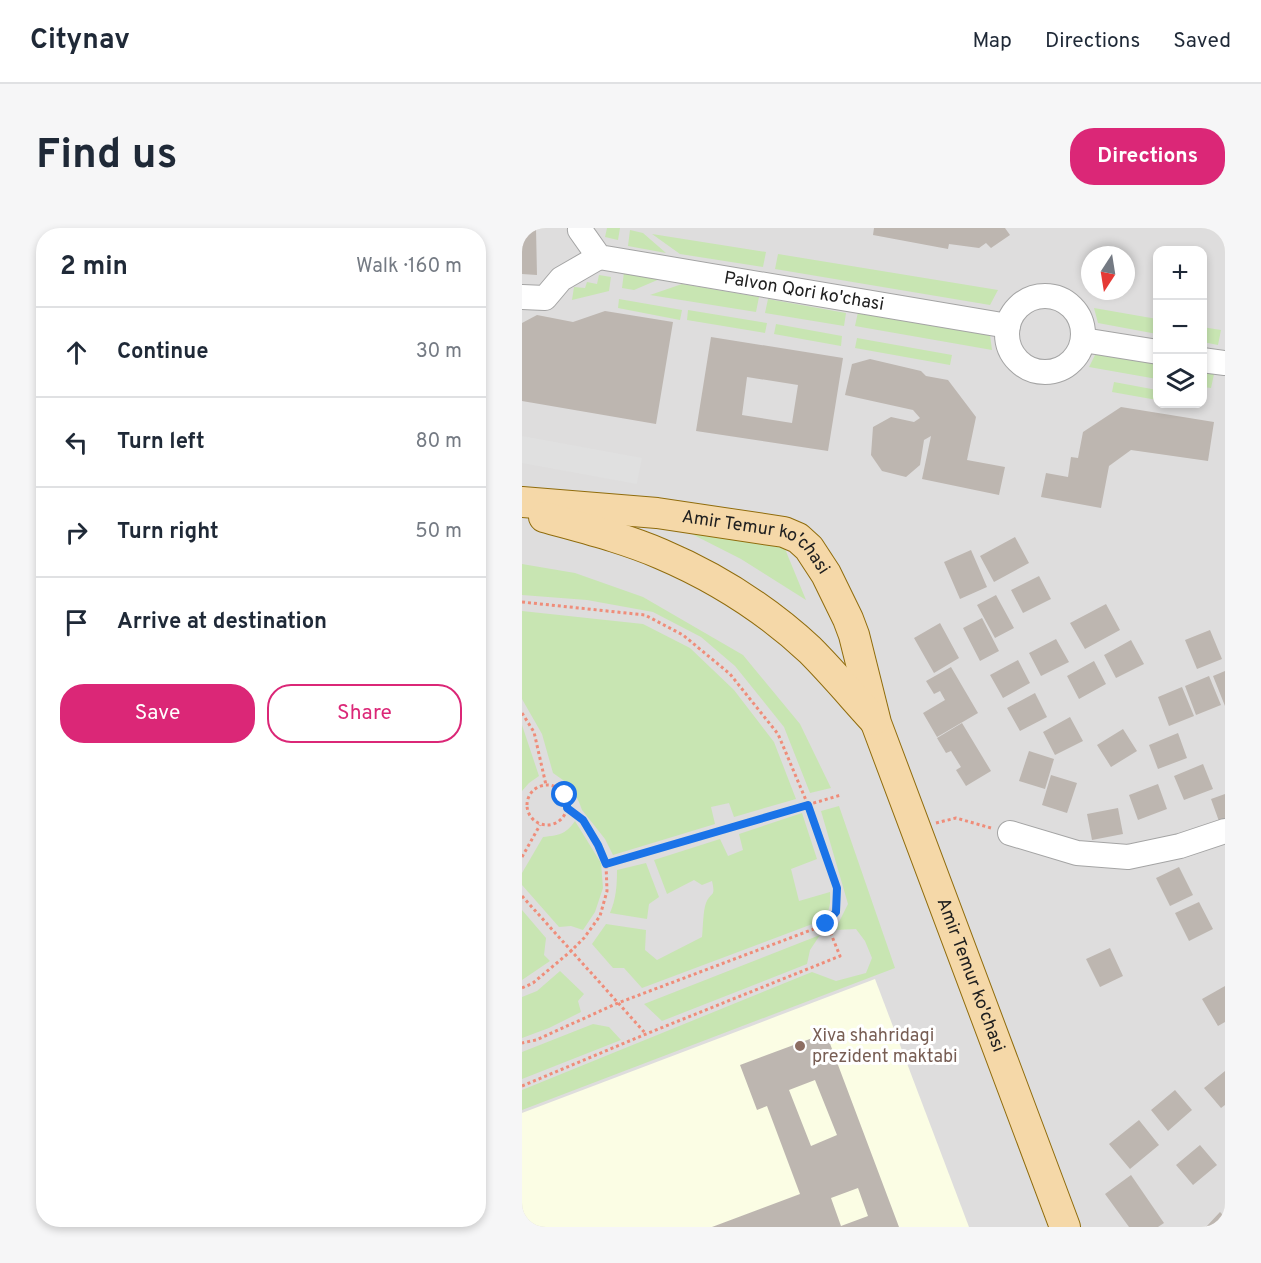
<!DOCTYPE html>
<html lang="en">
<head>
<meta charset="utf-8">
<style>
	body { margin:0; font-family:Overpass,sans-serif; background:#f6f6f7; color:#1f2937 }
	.controls { position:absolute; right:18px; top:18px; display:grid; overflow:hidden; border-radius:12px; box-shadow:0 3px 9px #0003 }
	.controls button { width:54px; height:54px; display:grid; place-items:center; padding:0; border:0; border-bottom:2px solid #e0e1e3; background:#fff; color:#1f2937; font:30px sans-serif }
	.compass { position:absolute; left:559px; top:18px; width:54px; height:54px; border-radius:50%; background:#fff; box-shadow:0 3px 9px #0003; rotate:192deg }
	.stop { position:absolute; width:18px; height:18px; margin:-14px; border:4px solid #1a73e8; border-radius:50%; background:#fff }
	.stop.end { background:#1a73e8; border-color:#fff; box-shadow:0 2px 6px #0008 }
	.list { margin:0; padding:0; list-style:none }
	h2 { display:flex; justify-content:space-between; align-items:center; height:78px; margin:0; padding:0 24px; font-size:26px }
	h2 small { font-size:20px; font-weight:400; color:#747a83 }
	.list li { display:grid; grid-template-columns:39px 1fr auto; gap:18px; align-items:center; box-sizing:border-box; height:90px; padding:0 24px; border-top:2px solid #e0e1e3 }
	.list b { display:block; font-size:22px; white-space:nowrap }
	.list em { font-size:20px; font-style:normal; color:#747a83 }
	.actions { display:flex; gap:12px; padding:18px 24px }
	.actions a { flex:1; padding:14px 0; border:2px solid #db2777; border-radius:24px; text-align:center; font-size:21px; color:#db2777 }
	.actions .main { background:#db2777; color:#fff }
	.icon { flex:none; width:33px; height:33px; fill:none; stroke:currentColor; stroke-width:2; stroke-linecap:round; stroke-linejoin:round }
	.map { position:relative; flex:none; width:703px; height:999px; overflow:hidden; border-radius:24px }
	header { display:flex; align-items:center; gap:36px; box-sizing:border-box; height:84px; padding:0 30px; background:#fff; border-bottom:2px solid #e0e1e3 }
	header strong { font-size:28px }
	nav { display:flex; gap:33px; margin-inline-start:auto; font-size:21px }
	.intro { display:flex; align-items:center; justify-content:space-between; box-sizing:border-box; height:144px; padding:0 36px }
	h1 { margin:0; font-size:42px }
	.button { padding:15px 27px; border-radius:24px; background:#db2777; color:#fff; font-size:21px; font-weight:700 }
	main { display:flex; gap:36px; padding:0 36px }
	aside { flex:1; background:#fff; border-radius:24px; box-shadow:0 3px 9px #0003 }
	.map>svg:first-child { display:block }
	.residential { fill:#dedddd; fill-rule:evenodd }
	.education { fill:#fbfde4 }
	.grass { fill:#c8e5b2 }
	.parking { fill:#e0e0e0 }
	.building { fill:#bdb6b0; fill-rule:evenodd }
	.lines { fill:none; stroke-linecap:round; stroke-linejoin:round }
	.minor-casing { stroke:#a4a4a4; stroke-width:26 }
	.major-casing { stroke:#906c0c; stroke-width:32 }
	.path { stroke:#ef8d7a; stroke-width:3; stroke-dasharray:3 3; stroke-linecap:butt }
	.minor { stroke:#fff; stroke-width:24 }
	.major { stroke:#f5d8a8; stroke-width:30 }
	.route { stroke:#1a73e8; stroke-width:8 }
	.education-dot { fill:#8d6e63; stroke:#fff; stroke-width:2 }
	.labels { text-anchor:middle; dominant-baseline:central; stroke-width:6; stroke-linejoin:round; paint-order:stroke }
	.street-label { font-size:18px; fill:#202020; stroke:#fff }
	.education-label { font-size:18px; fill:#785e54; stroke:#fff; text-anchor:start }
</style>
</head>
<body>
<header>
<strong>Citynav</strong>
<nav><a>Map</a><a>Directions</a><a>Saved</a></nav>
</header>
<div class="intro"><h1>Find us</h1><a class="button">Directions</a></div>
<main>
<aside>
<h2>2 min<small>Walk · 160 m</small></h2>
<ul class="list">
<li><svg class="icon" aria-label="ahead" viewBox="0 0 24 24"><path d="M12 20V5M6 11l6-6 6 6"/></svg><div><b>Continue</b></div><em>30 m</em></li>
<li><svg class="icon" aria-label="left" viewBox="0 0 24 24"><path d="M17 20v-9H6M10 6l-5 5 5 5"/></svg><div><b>Turn left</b></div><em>80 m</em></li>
<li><svg class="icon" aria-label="right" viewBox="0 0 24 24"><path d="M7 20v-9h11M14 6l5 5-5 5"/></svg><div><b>Turn right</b></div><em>50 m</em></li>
<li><svg class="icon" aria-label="arrive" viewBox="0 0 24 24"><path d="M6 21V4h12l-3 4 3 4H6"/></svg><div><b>Arrive at destination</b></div></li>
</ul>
<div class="actions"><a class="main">Save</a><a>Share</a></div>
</aside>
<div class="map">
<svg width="703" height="999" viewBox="0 0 703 999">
	<rect width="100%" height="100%" fill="#f0eee8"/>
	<path class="residential" d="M0,0H703V999H0ZM636,22H680V176H636ZM568,27H604V63H568Z"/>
	<path class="education" d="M353,751L447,999H0V885Z"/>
	<path class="grass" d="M85,0H98L96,12L83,9Z
		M108,2L121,5L144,25L106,18Z
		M130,6L244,24L241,39L158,26Z
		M256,26L476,62L468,77L253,41Z
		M102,44L140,50L112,62L100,60Z
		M77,47L89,49L87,63L50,72L52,59L63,60L65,54L75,56Z
		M160,56L237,69L234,84L128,67Z
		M97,71L160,82L158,92L96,80Z
		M246,71L324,85L322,98L243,85Z
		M572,80L635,91V106L576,95Z
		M166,82L245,95L243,105L165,92Z
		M336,84L468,107L470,122L333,98Z
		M254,96L320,108L319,118L252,106Z
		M680,99L699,102L696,117L681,114Z
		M335,110L430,127L428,137L333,120Z
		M574,125L635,136V151L567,139Z
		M680,144L692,146L689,160L681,159Z
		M592,154L635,162V172L590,164Z
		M152,297L261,316L284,372L219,331Z
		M0,336L53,345L121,369L221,427L278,496L309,560L288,565L262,499L213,438L179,409L131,384L65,372L0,367Z
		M0,383L121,396L168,420L212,462L252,514L274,571L212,589L207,575L189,579L193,596L91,627L83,611L60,582L57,574L48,557L31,545L20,506L0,471Z
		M0,497L17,548L7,555L0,563Z
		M317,578L373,740L0,882V862L290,744L314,753L344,745L350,730L343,713L334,701L313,702L326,676L299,583Z
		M280,585L295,631L269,641L277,673L308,664C309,681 307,686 293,695L120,760L102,740H91L70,716L84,696L124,702L123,722L135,732L180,709C181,701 181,682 184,675C189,663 194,670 190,653L180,657L172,652L145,666L132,632L198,611L206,628L221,622L217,606Z
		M53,593L79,635L81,660L73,684L61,702L49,698L37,699L0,657V645L21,609C37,607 43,607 53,593Z
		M124,635L137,669L127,676L125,691L88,685C94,671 95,658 95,642Z
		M0,682L24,710L22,727L28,733L0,752Z
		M298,707L288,722L285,736L140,793L122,776Z
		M38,743L62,766L56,773L59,784L27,800L0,810V769L15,763Z
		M71,796L87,799L99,812L0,851V824Z"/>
	<path class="parking" d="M0,208L120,230L115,256L0,235Z"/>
	<path class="building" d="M0,0H14L15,47L0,46Z
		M352,0H483L488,7L469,20L464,15L457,20L427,16L426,21L351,7Z
		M83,83L151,94L134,196L0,173V95L15,87L51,94Z
		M189,109L321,130L306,223L174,203ZM225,149L276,157L270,195L220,187Z
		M348,131L399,143L404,148L426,152L454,189L445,232L483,239L477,267L400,251L409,208L402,212L398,237L384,249L360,243L349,227L351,199L369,189L392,194L398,190L391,182L323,167L330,136Z
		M599,179L692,194L686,233L609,222L587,238L579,280L519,269L524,245L546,249L549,229L556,230L561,204Z
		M493,309L507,335L472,354L458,328Z
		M449,322L465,359L438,371L422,334Z
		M517,348L529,371L501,385L489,362Z
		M474,367L492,400L473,410L455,377Z
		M584,376L598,402L563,421L548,395Z
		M460,390L477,423L458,433L441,400Z
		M418,395L437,430L412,445L392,410Z
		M688,402L700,431L675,441L663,412Z
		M534,411L547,434L519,448L507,425Z
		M609,412L622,436L594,450L582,427Z
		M496,432L508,455L481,470L468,447Z
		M572,433L584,456L557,471L545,448Z
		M429,439L456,485L415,509L401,485L423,472L418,463L412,466L404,453Z
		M703,443V478L691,448Z
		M687,448L699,477L674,487L663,458Z
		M660,459L672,488L647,498L636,469Z
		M513,465L525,489L498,503L485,480Z
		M548,489L561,513L533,527L521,504Z
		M440,495L469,543L444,558L434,542L439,539L429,523L424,525L415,510Z
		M601,501L615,523L589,539L575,517Z
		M656,505L665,530L636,541L627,517Z
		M507,523L532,531L523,561L497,553Z
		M681,536L691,561L662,572L652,548Z
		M529,547L555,555L545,585L520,577Z
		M636,556L645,581L616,592L607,567Z
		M703,566V594L698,596L689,571Z
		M596,580L601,606L570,612L565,586Z
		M657,639L671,667L648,678L634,650Z
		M677,674L691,701L667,713L653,685Z
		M588,720L601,748L578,759L564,731Z
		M703,758V794L696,798L680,771Z
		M304,805L377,999H190L278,966L245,878L235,882L218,837ZM293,852L315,907L289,918L267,862ZM336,960L346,988L319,998L309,970Z
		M703,843V877L699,880L682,860Z
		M653,862L670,882L646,903L629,882Z
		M617,892L637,917L608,941L587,916Z
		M678,917L695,937L671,957L654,937Z
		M609,947L642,995L636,999H607L583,966Z
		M698,984L703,989V999H684Z"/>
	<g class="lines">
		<defs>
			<g id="minor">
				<path id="s1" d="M59,0L58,2L77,29L486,98"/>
				<circle cx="523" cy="106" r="38"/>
				<path d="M0,69L23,70L39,51L77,29"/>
				<path d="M561,112L636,124"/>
				<path d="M680,132L703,135"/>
				<path d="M488,605L555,625L606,629L658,618L703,603"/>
			</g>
			<g id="major">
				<path id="s2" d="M0,274L135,285L262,304L276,310L287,320L304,346L326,391L332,407L354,495L543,999"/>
				<path d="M22,289C61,300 102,310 139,326C193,349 245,382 288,422C310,444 331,469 352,492"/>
			</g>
		</defs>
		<use href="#minor" class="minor-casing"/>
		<use href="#major" class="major-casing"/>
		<path class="path" d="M0,374L123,387L161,407L208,446L256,506L286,577L315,660L314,684L305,696L96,775L14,812L0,815
			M0,485L12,504L24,557
			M5 577a20 20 0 1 1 40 0a20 20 0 1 1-40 0Z
			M414,595L434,590L469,600
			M0,629L18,597
			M84,636L319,567
			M0,668L124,806
			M0,760L11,755L49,723L62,710L78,688L85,663L84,636L76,617L61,592L45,580
			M0,858L124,806L318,728L305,696"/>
		<use href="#minor" class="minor"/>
		<use href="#major" class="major"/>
	</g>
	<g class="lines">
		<path class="route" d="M43,567L45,573V580L61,592L76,617L84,636L286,577L315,660L314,684L304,696"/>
	</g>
	<circle class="education-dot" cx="278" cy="818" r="6"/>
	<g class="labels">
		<g class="street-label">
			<text stroke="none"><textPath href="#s1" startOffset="243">Palvon Qori ko'chasi</textPath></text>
			<text stroke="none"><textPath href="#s2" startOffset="242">Amir Temur ko'chasi</textPath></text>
			<text stroke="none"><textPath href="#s2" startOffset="752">Amir Temur ko'chasi</textPath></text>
		</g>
		<g class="education-label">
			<text x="290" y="808">Xiva shahridagi<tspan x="290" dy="21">prezident maktabi</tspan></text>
		</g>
	</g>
</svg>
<div class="controls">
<button>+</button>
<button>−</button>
<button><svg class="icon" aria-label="layers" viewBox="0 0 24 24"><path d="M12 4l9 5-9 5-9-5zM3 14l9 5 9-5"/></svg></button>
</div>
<svg class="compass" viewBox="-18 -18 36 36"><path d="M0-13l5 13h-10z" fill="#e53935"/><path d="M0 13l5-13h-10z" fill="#747a83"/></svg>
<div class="stop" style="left:43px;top:567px"></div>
<div class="stop end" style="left:304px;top:696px"></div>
</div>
</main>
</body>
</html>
